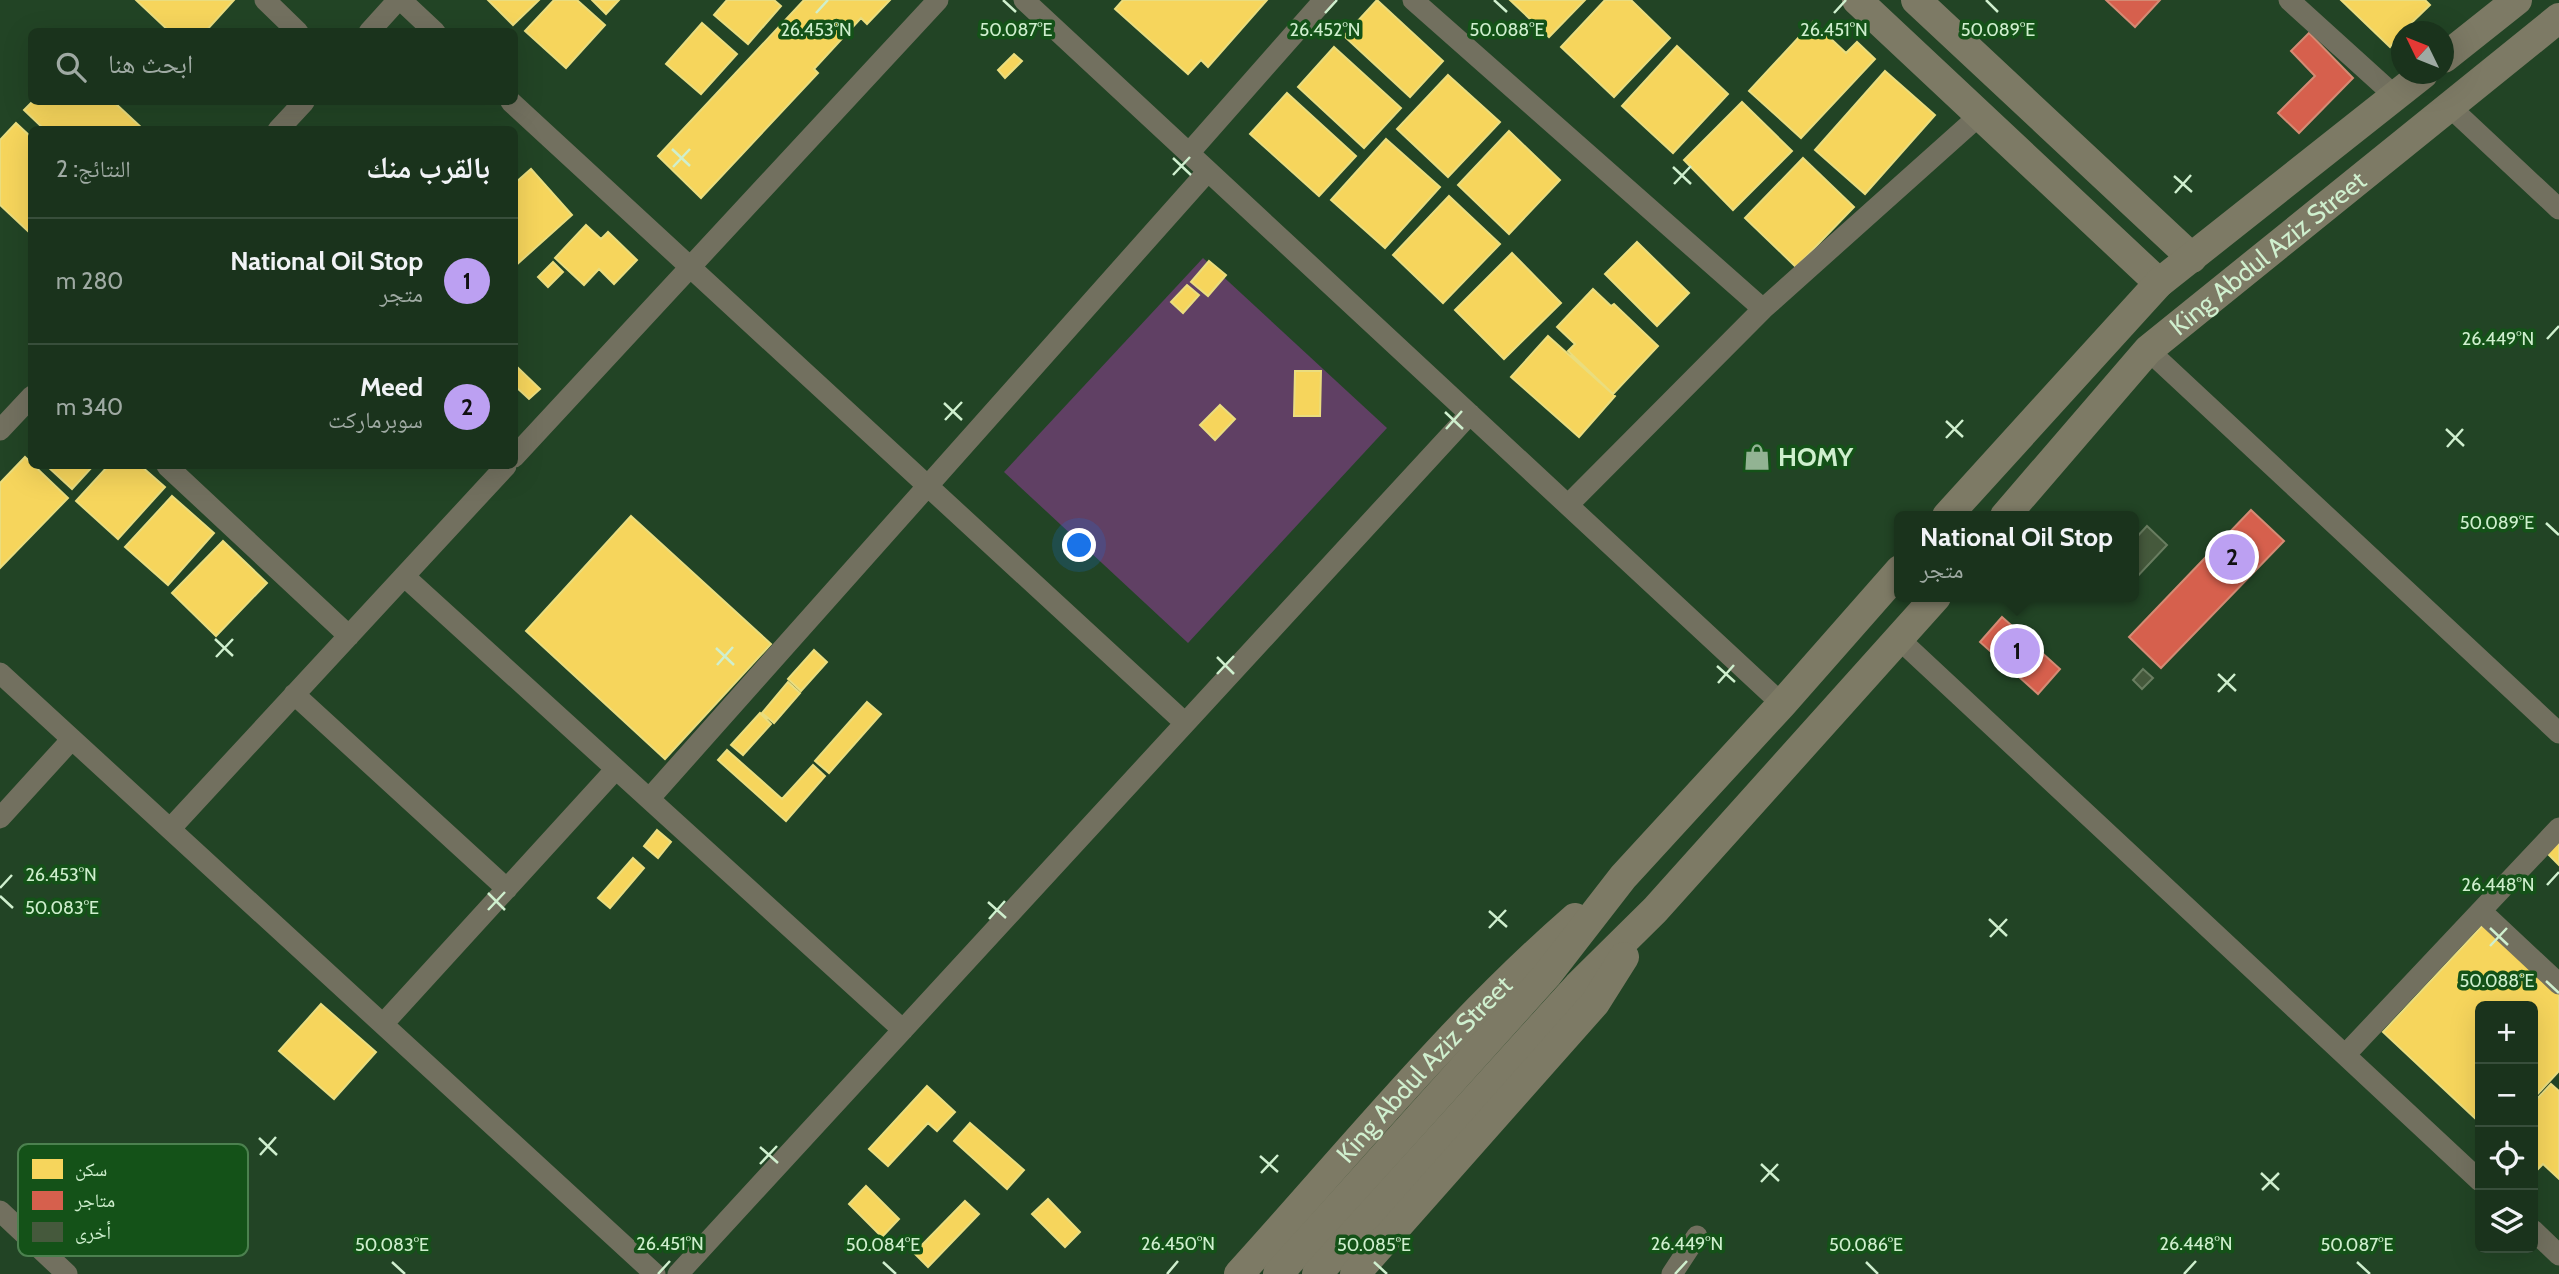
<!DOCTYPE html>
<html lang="ar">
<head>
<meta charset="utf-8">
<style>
	body { margin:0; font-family:Cabin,"Noto Naskh Arabic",sans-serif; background:#273f29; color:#f1f3f6; direction:rtl }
	.controls { position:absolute; right:21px; bottom:21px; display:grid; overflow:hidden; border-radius:10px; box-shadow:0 7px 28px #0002 }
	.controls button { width:63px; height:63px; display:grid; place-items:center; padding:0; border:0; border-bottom:2px solid #384e3b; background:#1a331c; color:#f1f3f6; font:35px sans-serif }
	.compass { position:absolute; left:2391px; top:21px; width:63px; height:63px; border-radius:50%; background:#1a331c; box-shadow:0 7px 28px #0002; rotate:313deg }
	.you { position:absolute; left:1080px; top:546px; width:24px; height:24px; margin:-18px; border:5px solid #fff; border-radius:50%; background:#1a73e8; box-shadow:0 0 0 10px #1a73e833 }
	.badge { display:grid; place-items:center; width:46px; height:46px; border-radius:50%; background:#bca0f2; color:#111; font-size:23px; font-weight:700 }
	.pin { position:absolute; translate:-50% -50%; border:4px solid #fff; box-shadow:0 2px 7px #0006 }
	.popup { position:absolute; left:1894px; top:511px; width:245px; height:91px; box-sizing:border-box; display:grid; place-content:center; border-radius:10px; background:#1a331c; filter:drop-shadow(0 2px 5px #0005); font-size:23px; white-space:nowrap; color:#9faaa3 }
	.popup b { font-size:26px; color:#f1f3f6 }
	.popup::after { content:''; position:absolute; left:50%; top:100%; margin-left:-14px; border:14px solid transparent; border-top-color:#1a331c }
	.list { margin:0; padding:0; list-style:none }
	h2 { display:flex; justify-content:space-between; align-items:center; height:91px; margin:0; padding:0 28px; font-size:30px }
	h2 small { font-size:23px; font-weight:400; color:#9faaa3 }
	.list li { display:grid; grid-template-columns:46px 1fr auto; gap:21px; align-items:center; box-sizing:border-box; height:126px; padding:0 28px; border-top:2px solid #384e3b }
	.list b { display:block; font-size:26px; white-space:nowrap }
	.list p { margin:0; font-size:23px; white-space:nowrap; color:#9faaa3 }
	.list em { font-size:23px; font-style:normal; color:#9faaa3 }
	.icon { flex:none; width:38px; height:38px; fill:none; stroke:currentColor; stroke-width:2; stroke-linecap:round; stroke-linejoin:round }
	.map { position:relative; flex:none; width:2559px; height:1274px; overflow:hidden; direction:ltr }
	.search { position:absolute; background:#1a331c; box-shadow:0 7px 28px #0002; left:28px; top:28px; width:490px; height:77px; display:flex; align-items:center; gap:18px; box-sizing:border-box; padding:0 24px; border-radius:10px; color:#9faaa3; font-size:26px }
	.panel { position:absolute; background:#1a331c; box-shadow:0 7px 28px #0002; left:28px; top:126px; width:490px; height:343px; border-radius:10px; direction:rtl }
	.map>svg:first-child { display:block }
	.green { fill:#604064 }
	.homes { fill:#f6d55c; stroke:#eadd7e; stroke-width:2 }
	.shops { fill:#d6604d; stroke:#d48b74; stroke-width:2 }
	.building { fill:#45593c; stroke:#697d60; stroke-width:2 }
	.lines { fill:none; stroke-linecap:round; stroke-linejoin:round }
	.street { stroke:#72705f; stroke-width:21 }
	.secondary { stroke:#7d7a65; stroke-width:30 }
	.ticks { fill:none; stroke:#cfefce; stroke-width:2.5 }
	.labels { text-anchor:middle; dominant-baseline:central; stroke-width:7; stroke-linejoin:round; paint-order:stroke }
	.street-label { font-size:26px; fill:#cfefce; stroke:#145218 }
	.poi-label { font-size:26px; font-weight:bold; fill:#cfefce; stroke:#145218; text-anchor:start }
	.key { fill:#145218; stroke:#4c814f; stroke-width:2 }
	.key-label { font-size:19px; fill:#cfefce }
	.ticks-label { font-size:18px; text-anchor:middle; fill:#cfefce; stroke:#145218; stroke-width:7; stroke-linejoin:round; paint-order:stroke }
</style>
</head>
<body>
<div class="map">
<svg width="2559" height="1274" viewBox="0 0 2559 1274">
	<rect width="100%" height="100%" fill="#224425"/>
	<path class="green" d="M1203,258L1387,428L1188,643L1004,472Z"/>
	<path class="homes" d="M136,0H234L205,32H170Z
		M488,0H539L513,25Z
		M554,0H577L605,25L566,68L525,31Z
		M592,0H619L606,14Z
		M727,0H774L781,6L748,44L714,15Z
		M804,0H890L867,24L861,18L814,69L818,73L701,198L658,156Z
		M1123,0H1267L1208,67L1201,60L1188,74L1115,9Z
		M1377,0L1443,61L1410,97L1344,36Z
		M1510,0H1585L1549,37Z
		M1605,0H1631L1670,38L1614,97L1561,47Z
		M2341,0H2425L2430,5L2402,32L2390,47Z
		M1813,22L1846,53L1857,42L1875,59L1801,138L1749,91Z
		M702,23L737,54L701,94L666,64Z
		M1677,46L1728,94L1673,153L1622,106Z
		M1334,47L1401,108L1364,148L1298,87Z
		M1014,54L1022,61L1005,78L998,70Z
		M1885,71L1935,115L1865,194L1815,150Z
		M1448,75L1500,122L1448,177L1397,129Z
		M1287,93L1356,156L1319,196L1250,134Z
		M32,102H114L144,130H45L24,110Z
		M1742,102L1792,151L1733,210L1684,160Z
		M16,123L32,138V235L0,205V140Z
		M1509,131L1560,180L1509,234L1458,185Z
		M1386,139L1440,187L1385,248L1331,200Z
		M1803,158L1854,207L1796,267L1745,218Z
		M531,169L572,215L514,267V184Z
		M1449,196L1500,244L1443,303L1393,255Z
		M586,225L601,239L608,232L637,260L614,284L599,269L584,285L555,258Z
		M1637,242L1689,293L1657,326L1605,274Z
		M1512,253L1561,303L1504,359L1455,310Z
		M1209,261L1226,275L1208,296L1191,282Z
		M553,262L563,272L548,287L538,277Z
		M1187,285L1199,295L1183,313L1171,302Z
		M1593,289L1611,306L1614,304L1658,346L1613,394L1568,351L1575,344L1557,327Z
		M1548,336L1615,396L1579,437L1511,377Z
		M514,364L540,389L529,399L514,385Z
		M1295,371H1321L1320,416H1294Z
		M1220,405L1235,419L1215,440L1200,425Z
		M25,457L68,498L0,568V483Z
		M47,466H93L72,489Z
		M108,466H141L165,487L118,539L76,501Z
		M172,496L214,533L168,585L125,547Z
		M631,516L771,644L665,759L526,631Z
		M223,541L267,583L216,636L172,593Z
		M814,650L827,662L801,691L788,679Z
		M788,682L800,693L774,723L762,713Z
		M867,702L881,714L829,773L815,761Z
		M760,713L771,724L743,755L731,745Z
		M727,750L782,799L813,765L825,776L786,821L718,760Z
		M657,830L671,842L658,858L644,846Z
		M2559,840V865L2547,853Z
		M633,858L644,868L610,908L598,898Z
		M2484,924L2559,994V1071L2533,1099V1006H2480V1123L2383,1032Z
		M321,1004L376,1052L334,1099L279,1051Z
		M2551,1084L2559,1091V1179L2543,1164L2533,1174V1103Z
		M927,1086L955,1112L937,1131L928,1123L888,1166L869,1149Z
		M970,1123L1024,1170L1007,1189L954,1141Z
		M866,1186L899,1219L882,1237L849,1204Z
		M1048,1199L1080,1232L1065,1247L1032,1214Z
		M965,1201L979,1214L928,1267L914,1253Z"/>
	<path class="shops" d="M2106,0H2160L2135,27Z
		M2309,33L2353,78L2299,133L2278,113L2315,76L2291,51Z
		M2251,510L2284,541L2161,668L2129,637Z
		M2002,617L2060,669L2038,694L1980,642Z"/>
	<path class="building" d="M2147,526L2167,545L2134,580V540Z
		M2143,669L2153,678L2142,689L2133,680Z"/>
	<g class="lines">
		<path class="street" d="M265,0L298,32
			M401,0L435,32
			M1024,0L1782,704
			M1413,0L1763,309
			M2289,0L2395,96
			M369,32L398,0
			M511,102L1185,723
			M2450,107L2559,209
			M278,130L304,102
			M1189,153L1324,0
			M2148,350L2559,733
			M0,430L32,396
			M514,457L938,0
			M167,466L349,636
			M1568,505L1763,309L1980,115
			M404,576L903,1030
			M1899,639L2480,1181
			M0,673L655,1274
			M294,694L507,889
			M649,799L1208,171
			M0,818L72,739
			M170,829L506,466
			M2481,911L2559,984
			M383,1024L616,769
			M2345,1055L2559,828
			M0,1211L67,1274
			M2533,1230L2559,1255
			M678,1274L1470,414
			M1672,1274L1697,1236"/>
		<g class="secondary">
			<path d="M1857,0L2159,283"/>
			<path d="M1916,0L2192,258"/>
			<path d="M2444,58L2517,0"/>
			<path d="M1947,516L2159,283L2423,74"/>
			<path id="s1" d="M2005,516L2148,350L2559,18"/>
			<path id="s2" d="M1239,1274C1348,1154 1452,1025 1575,918"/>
			<path d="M1278,1274L1547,975L1623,877L1782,704L1900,570"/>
			<path d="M1317,1274L1578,986L1655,910L1936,597"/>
			<path d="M1355,1274L1595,1003L1624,957"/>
		</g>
	</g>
	<path class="ticks" d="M1003,0L1016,12M1494,0L1507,12M1986,0L1998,12M816,13L828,0M1325,13L1337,0M1834,13L1846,0M672,149L690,166M1173,158L1191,175M673,167L690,149M1673,167L1691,184M1173,175L1190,157M2174,176L2192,192M1674,184L1691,166M2175,193L2191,175M2547,339L2559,326M944,403L962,420M1445,412L1463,429M945,420L962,402M1946,421L1963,437M1446,429L1462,411M2446,429L2464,446M1946,438L1963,420M2447,447L2463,429M2546,523L2559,535M215,639L233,656M716,648L734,665M216,657L233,639M1217,657L1234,674M717,665L733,647M1717,666L1735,682M1217,674L1234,656M2218,674L2236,691M1718,683L1734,665M2218,692L2235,674M2547,885L2559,872M0,888L12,875M488,893L505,910M0,896L13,908M988,902L1006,918M488,910L505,892M1489,911L1507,927M989,919L1005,901M1989,919L2007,936M1489,928L1506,910M2490,928L2508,945M1990,937L2007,919M2490,946L2507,928M2546,981L2559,993M259,1138L277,1155M760,1147L778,1163M260,1155L276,1137M1260,1156L1278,1172M760,1164L777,1146M1761,1164L1779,1181M1261,1173L1278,1155M2261,1173L2279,1190M1761,1182L1778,1164M2262,1190L2279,1173M392,1262L405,1274M883,1262L896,1274M1374,1262L1387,1274M1866,1262L1878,1274M2357,1262L2370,1274M658,1274L670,1261M1167,1274L1178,1261M1675,1274L1687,1261M2184,1274L2196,1261"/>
	<defs>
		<symbol id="shop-bare" viewBox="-9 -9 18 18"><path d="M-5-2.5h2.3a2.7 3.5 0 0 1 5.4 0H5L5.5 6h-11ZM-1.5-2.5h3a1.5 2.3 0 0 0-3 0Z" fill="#92b393" stroke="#145218" stroke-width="2.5" paint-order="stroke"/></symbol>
	</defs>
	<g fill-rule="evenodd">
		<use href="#shop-bare" x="1738" y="438" width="38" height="38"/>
	</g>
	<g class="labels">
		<g class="street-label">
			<text stroke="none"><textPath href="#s1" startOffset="373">King Abdul Aziz Street</textPath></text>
			<text stroke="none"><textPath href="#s2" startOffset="276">King Abdul Aziz Street</textPath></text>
		</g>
		<g class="poi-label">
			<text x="1778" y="457">HOMY</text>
		</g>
	</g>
	<rect x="18" y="1144" width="230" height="112" rx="10" class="key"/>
	<rect x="32" y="1159" width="31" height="20" fill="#f6d55c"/>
	<rect x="32" y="1191" width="31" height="19" fill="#d6604d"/>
	<rect x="32" y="1222" width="31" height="20" fill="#45593c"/>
	<g class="key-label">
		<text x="75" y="1176">سكن</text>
		<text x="75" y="1207">متاجر</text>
		<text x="75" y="1239">أخرى</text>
	</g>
	<g class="ticks-label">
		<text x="1016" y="36">50.087°E</text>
		<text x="1507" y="36">50.088°E</text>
		<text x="1998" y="36">50.089°E</text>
		<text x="816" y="36">26.453°N</text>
		<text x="1325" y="36">26.452°N</text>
		<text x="1834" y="36">26.451°N</text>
		<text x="2498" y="345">26.449°N</text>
		<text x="2497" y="529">50.089°E</text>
		<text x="61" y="881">26.453°N</text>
		<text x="2498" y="891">26.448°N</text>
		<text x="62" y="914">50.083°E</text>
		<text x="2497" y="987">50.088°E</text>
		<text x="670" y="1250">26.451°N</text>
		<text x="1178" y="1250">26.450°N</text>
		<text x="1687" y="1250">26.449°N</text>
		<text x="2196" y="1250">26.448°N</text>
		<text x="392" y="1251">50.083°E</text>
		<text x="883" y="1251">50.084°E</text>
		<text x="1374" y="1251">50.085°E</text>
		<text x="1866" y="1251">50.086°E</text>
		<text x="2357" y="1251">50.087°E</text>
	</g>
</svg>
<div class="controls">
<button>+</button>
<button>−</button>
<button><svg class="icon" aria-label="locate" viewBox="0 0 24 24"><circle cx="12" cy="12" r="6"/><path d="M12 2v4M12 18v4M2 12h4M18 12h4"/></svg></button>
<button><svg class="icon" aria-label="layers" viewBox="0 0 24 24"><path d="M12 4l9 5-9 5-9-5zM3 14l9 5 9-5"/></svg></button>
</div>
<svg class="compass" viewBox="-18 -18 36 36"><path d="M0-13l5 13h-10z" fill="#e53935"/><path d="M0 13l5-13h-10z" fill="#9faaa3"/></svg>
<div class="you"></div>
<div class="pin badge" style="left:2017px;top:651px">1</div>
<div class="popup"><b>National Oil Stop</b>متجر</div>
<div class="pin badge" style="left:2232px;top:557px">2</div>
<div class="search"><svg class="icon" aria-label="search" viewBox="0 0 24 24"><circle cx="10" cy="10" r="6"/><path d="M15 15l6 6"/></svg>ابحث هنا</div>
<section class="panel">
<h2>بالقرب منك<small>النتائج: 2</small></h2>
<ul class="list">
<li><span class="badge">1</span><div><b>National Oil Stop</b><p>متجر</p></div><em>280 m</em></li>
<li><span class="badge">2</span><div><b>Meed</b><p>سوبرماركت</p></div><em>340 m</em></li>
</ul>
</section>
</div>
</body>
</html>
